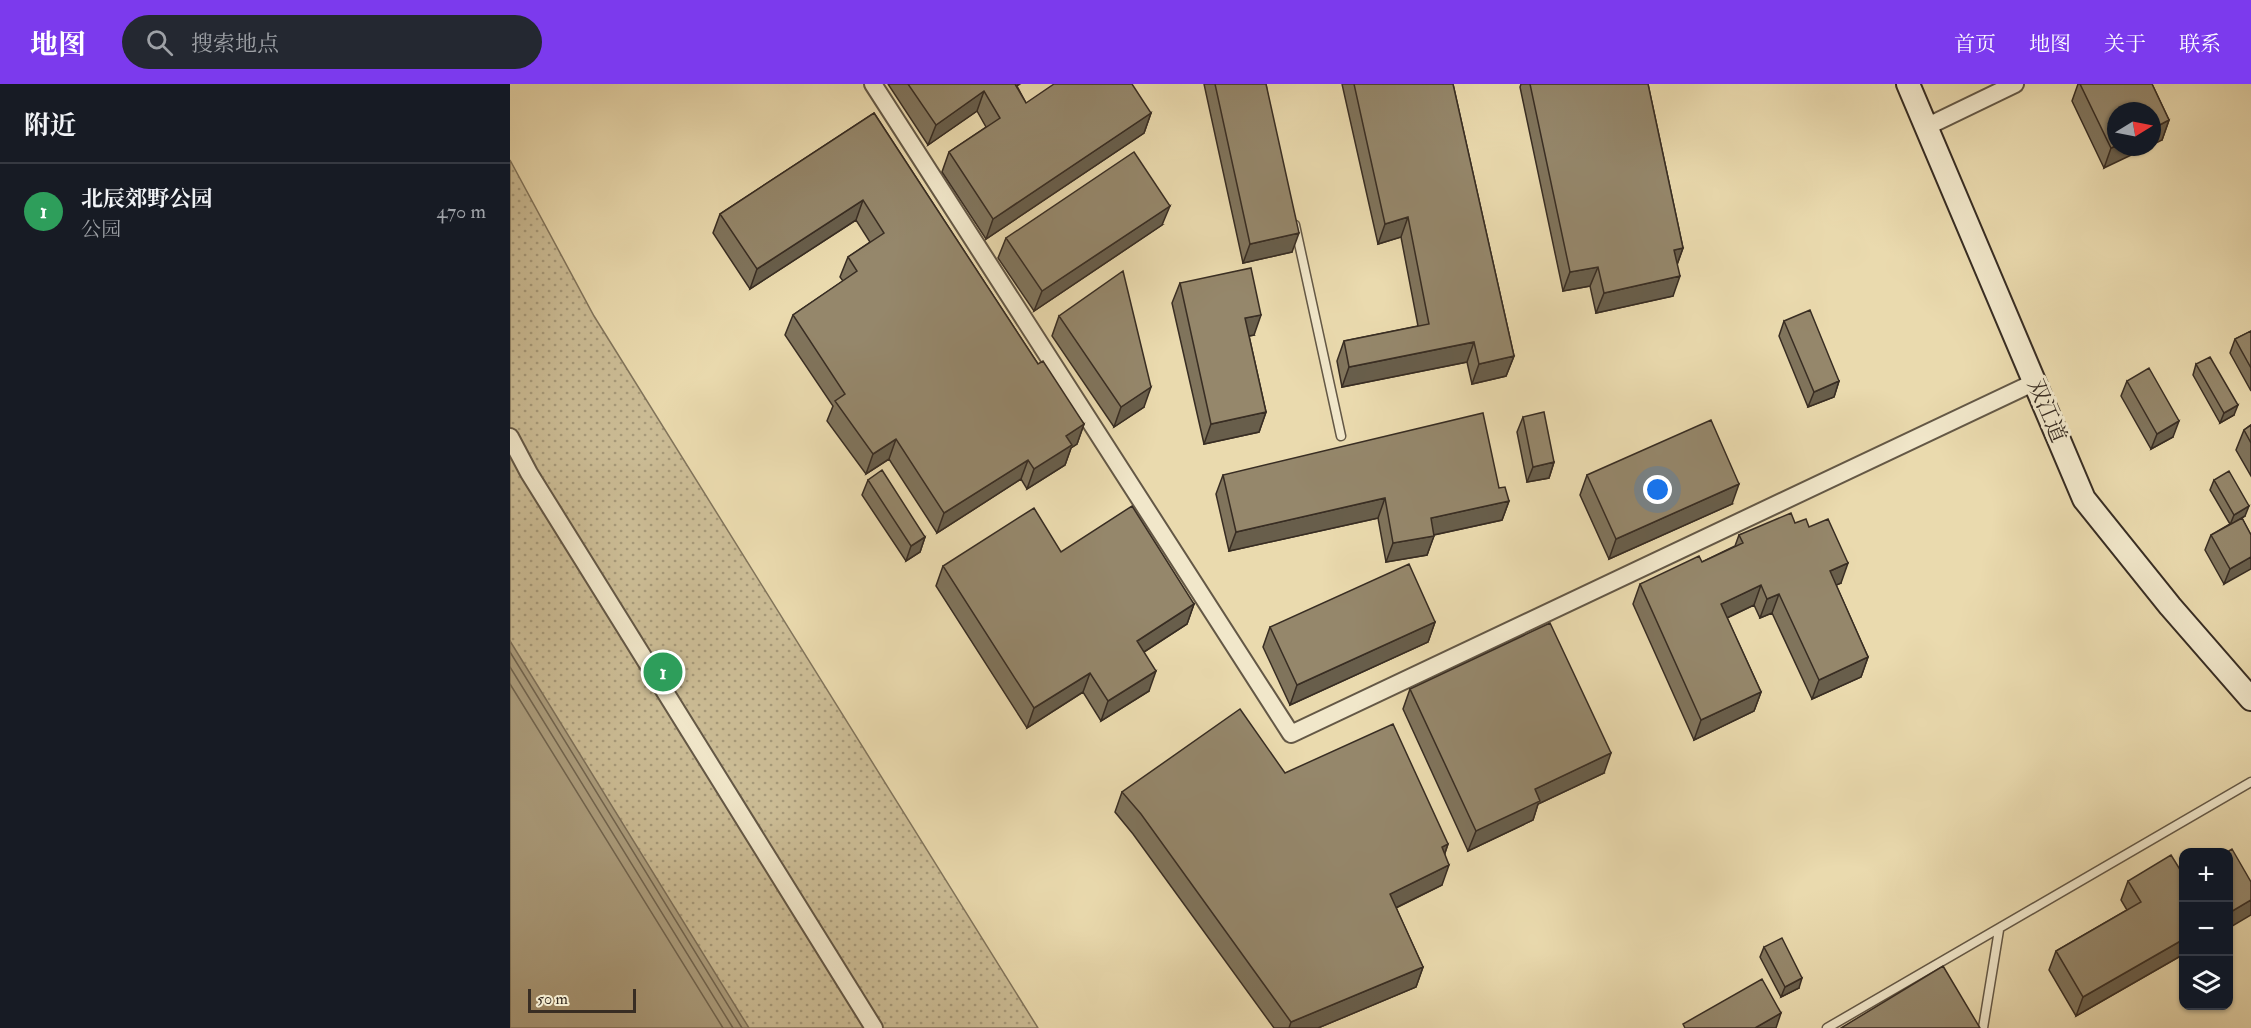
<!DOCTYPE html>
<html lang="zh">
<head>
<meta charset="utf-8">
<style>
	body { margin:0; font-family:"IM FELL Double Pica","Noto Serif SC",serif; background:#242831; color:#f1f3f6 }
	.controls { position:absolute; right:18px; bottom:18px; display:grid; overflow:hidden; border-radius:12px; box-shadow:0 2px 4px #0004 }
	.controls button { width:54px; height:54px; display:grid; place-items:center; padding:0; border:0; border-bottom:2px solid #363941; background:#171b24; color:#f1f3f6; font:30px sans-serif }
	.compass { position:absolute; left:1597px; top:18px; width:54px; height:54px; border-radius:50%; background:#171b24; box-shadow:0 2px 4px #0004; rotate:80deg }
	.scale { position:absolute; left:18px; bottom:15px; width:108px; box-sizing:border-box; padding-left:6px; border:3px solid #382d23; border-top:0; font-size:16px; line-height:21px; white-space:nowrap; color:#382d23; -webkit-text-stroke:4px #f1e7ca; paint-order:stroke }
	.you { position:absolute; left:1148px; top:406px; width:21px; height:21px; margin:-15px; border:4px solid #fff; border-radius:50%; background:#1a73e8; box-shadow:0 0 0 9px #1a73e833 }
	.badge { display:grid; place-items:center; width:39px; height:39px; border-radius:50%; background:#7c3aed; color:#fff; font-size:20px; font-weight:700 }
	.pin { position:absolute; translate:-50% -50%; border:3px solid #fff; box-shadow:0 2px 6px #0006 }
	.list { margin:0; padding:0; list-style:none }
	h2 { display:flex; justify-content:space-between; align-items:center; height:78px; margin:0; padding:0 24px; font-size:26px }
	h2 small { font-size:20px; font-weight:400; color:#9ea1a6 }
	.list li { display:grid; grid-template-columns:39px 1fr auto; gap:18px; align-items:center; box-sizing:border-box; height:96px; padding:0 24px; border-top:2px solid #363941 }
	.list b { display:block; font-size:22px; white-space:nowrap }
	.list p { margin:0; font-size:20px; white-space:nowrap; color:#9ea1a6 }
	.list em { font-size:20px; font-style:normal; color:#9ea1a6 }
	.icon { flex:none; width:33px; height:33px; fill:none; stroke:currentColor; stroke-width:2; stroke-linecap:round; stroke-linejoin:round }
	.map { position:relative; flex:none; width:1741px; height:944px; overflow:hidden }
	header { display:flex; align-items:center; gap:36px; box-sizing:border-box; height:84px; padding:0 30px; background:#7c3aed; color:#fff }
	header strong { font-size:28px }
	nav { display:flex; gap:33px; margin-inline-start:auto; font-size:21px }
	.search { width:420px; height:54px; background:#242831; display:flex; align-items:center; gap:15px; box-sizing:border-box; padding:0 21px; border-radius:33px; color:#9ea1a6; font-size:22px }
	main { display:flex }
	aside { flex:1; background:#171b24 }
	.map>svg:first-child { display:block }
	.park { fill:url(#park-dots); stroke:#82755c; stroke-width:1.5 }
	.water { fill:#ad9f7f; stroke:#7e715a; stroke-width:1.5 }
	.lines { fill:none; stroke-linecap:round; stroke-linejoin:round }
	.shore { stroke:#726651; stroke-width:1.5 }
	.lane-casing { stroke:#645846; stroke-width:11 }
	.street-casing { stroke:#645846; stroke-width:20 }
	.secondary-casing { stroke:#382d23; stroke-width:26 }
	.lane { stroke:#f1e7ca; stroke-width:8 }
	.street { stroke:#f1e7ca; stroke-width:16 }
	.secondary { stroke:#f1e7ca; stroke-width:22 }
	.wall { fill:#80745c; stroke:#382d23; stroke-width:1.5 }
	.shaded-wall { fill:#685e4b; stroke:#382d23; stroke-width:1.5 }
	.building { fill:#95876b; stroke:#382d23; stroke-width:1.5 }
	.labels { text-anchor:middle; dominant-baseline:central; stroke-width:6; stroke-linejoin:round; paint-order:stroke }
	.street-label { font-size:22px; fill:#382d23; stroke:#f1e7ca }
</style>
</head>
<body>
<header>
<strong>地图</strong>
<div class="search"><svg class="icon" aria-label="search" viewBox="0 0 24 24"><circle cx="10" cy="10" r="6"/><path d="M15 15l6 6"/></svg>搜索地点</div>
<nav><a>首页</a><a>地图</a><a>关于</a><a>联系</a></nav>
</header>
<main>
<aside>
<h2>附近<small></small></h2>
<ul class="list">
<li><span class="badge" style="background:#2e9e5b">1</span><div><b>北辰郊野公园</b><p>公园</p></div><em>470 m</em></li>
</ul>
</aside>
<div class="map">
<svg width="1741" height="944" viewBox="0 0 1741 944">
	<defs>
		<pattern id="park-dots" width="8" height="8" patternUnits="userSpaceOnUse" patternTransform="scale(1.5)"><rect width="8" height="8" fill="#ccbd96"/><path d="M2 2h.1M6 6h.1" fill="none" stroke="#a79a7a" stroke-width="1.8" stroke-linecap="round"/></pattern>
	</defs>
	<rect width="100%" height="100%" fill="#eadaae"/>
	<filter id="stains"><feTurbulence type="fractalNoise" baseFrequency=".00333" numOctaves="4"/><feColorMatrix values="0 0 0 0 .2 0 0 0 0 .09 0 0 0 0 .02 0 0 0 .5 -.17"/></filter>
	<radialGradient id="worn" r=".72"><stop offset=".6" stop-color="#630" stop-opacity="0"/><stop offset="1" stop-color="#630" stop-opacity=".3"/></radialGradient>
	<path class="park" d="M0,76L84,232L528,944H0Z"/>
	<path class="water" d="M0,557L239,944H0Z"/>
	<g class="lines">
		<path class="shore" d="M0,568L232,944
			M0,583L223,944
			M0,600L213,944"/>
		<defs>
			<path id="lane" d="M785,141L831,352
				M1317,944L1741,698
				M1473,944L1489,846"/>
			<path id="street" d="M363,0L781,650L1525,298
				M1416,43L1505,0
				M0,353L19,389L364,944"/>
			<path id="secondary" d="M1398,0L1574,415L1660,522L1741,615"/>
		</defs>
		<use href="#lane" class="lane-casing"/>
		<use href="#street" class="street-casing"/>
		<use href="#secondary" class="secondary-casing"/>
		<use href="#lane" class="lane"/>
		<use href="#street" class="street"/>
		<use href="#secondary" class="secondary"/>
	</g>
	<path class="wall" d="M378,0H510L507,2L516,19L641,29L634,49L476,155L432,88L439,68L476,43L467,27L418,61Z
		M694,0H756L782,168L733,179Z
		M832,0H943L1004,272L996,292L962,300L957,278L832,303L827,277L834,257L908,242L891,153L868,160Z
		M1011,0H1138L1173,164L1167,181L1163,212L1086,229L1080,202L1053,207L1010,3Z
		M1568,0H1642L1659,36L1652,56L1606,63L1594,84L1562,17Z
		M364,29L528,280L574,340L567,360L561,364L555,381L517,405L511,395L427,449L379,375L356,390L317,337L323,322L275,251L283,231L333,197L330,193L338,173L360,158L346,136L240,205L203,149L210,130Z
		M652,141L524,227L488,174L496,154Z
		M670,199L744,251L739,252L756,328L749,348L694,360L662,219Z
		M549,232L634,323L604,343L542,252Z
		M1274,237L1329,297L1324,313L1298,323L1269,252Z
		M1741,247V307L1720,269L1725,255Z
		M1686,280L1724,331L1710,339L1683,291Z
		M1617,297L1663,353L1641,365L1611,312Z
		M1013,333L1044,378L1039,394L1017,398L1007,348Z
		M1741,341V392L1726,366L1734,346Z
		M713,391L989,404L999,417L992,436L924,451L917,471L876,478L868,434L719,467L706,410Z
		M1077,391L1222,420L1099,475L1070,411Z
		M358,396L415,453L410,468L396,477L352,411Z
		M1704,396L1735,432L1732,434L1741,451L1714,500L1695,466L1701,451L1720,440L1700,406Z
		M1285,439L1299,443L1331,499L1326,501L1358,573L1351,593L1302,615L1262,529L1250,534L1244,521L1217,534L1251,608L1244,627L1184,656L1123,520L1130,500L1192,478L1225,462L1229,451Z
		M551,468L684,520L677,540L634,568L639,607L591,637L573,608L517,644L426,502L433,482Z
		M925,538L918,558L780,621L753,563L760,543Z
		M900,605L1094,689L1028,720L1023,736L958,767L893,625Z
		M775,689L938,760L935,769L932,801L886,824L913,883L906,903L808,944H764L623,750L605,728L612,708Z
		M1674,792V870L1566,932L1539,886L1546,867L1617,826L1611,816L1618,797Z
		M1254,863L1289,904L1271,913L1250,873Z"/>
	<path class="shaded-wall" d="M474,7L467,27L418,61L426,41Z
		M641,29L634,49L476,155L483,135Z
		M1659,36L1652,56L1642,61V45Z
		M1606,62V63H1638L1594,84L1601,64Z
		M353,116L346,136L240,205L247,185Z
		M660,122L652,141L524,227L532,207Z
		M898,133L891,153L868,160L875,140Z
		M789,149L782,168L733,179L740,160Z
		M1173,164L1166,183L1164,166Z
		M1088,183L1080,202L1053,207L1060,188Z
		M1170,192L1163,212L1086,229L1094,209Z
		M751,231L744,251L728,254L735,234Z
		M964,258L957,278L832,303L839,283Z
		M1004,272L996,292L962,300L969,280Z
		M1329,297L1324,313L1298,323L1304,308Z
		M641,303L634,323L604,343L611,323Z
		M1728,321L1724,331L1710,339L1714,329Z
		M756,328L749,348L694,360L701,340Z
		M1669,337L1663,353L1641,365L1647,350Z
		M574,340L567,360L561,364L555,381L517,405L524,385L556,352Z
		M386,355L379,375L356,390L363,370Z
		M518,376L511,395L427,449L434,429Z
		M1044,378L1039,394L1017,398L1023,383Z
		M1229,400L1222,420L1099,475L1106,455Z
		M875,414L868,434L719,467L726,448Z
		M999,417L992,436L914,453L921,434Z
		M1739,422L1735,432L1720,441L1724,431Z
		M924,452L917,471L876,478L883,459Z
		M415,453L410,468L396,477L401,462Z
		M1741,473V485L1714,500L1720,485Z
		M1338,479L1331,499L1313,507L1320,487Z
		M1251,501L1244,521L1204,540L1211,520Z
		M1269,510L1262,529L1250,534L1257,515Z
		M684,520L677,540L620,577L627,557Z
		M925,538L918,558L780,621L787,601Z
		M1358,573L1351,593L1302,615L1309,596Z
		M646,587L639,607L591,637L598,617Z
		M580,589L573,608L517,644L524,624Z
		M1251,608L1244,627L1184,656L1191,636Z
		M1101,669L1094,689L1028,720L1023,736L958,767L966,747L1025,705Z
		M938,760L931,780L932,763Z
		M939,781L932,801L873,830L880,810Z
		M1741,816V831L1719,844V829Z
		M1674,855V870L1566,932L1573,913Z
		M913,883L906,903L808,944H779L781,938Z
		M1292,894L1289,904L1271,913L1275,903Z
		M1271,929L1266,944H1245Z"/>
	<path class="building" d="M398,0H505L516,19L544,0H622L641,29L483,135L439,68L490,34L474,7L426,41Z
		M705,0H756L789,149L740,160Z
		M844,0H943L1004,272L969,280L964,258L839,283L834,257L919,240L898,133L875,140Z
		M1020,0H1138L1173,164L1164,166L1170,192L1094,209L1088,183L1060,188Z
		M1570,0H1642L1659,36L1642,45V27H1606V62L1601,64Z
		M364,29L528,280L533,277L574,340L556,352L562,361L524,385L518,376L434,429L386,355L363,370L325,317L335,310L283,231L347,187L338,173L374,149L353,116L247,185L210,130Z
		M624,68L660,122L532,207L496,154Z
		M741,184L751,231L735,234L756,328L701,340L670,199Z
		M613,187L641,303L611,323L549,232Z
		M1300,226L1329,297L1304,308L1274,237Z
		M1741,247V284L1725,255Z
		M1700,273L1728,321L1714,329L1686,280Z
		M1639,284L1669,337L1647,350L1617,297Z
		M1034,328L1044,378L1023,383L1013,333Z
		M973,329L989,404L995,403L999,417L921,434L924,452L883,459L875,414L726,448L713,391Z
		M1201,336L1229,400L1106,455L1077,391Z
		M1741,341V359L1734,346Z
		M372,386L415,453L401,462L358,396Z
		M1719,387L1739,422L1724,431L1704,396Z
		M622,422L684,520L627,557L646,587L598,617L580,589L524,624L433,482L524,424L551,468Z
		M1281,429L1285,439L1296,435L1299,443L1318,435L1338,479L1320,487L1358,573L1309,596L1269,510L1257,515L1251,501L1211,520L1251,608L1191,636L1130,500L1189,472L1192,478L1233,459L1229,451Z
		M1732,434L1741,451V473L1720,485L1701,451Z
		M899,480L925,538L787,601L760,543Z
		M1040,539L1101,669L1025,705L1030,717L966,747L900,605Z
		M730,625L775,689L883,640L938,760L932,763L939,781L880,810L913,883L781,938L631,730L612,708Z
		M1722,765L1741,798V816L1719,829V768H1717Z
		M1661,771L1674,792V855L1573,913L1546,867L1631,818L1618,797Z
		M1272,854L1292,894L1275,903L1254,863Z
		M1433,882L1470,944H1331Z
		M1252,895L1271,929L1245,944H1175L1173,940Z"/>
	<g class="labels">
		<g class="street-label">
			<text transform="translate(1537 327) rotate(67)">双江道</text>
		</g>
	</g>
	<rect width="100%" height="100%" filter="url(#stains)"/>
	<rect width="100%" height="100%" fill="url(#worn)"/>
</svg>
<div class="controls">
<button>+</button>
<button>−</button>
<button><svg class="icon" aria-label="layers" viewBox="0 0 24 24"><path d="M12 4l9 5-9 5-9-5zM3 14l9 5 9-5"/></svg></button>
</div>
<svg class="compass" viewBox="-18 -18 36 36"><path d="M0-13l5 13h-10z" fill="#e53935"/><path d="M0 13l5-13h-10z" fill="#9ea1a6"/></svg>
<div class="scale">50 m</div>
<div class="you"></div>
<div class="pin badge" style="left:153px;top:588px;background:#2e9e5b">1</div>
</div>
</main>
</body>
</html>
